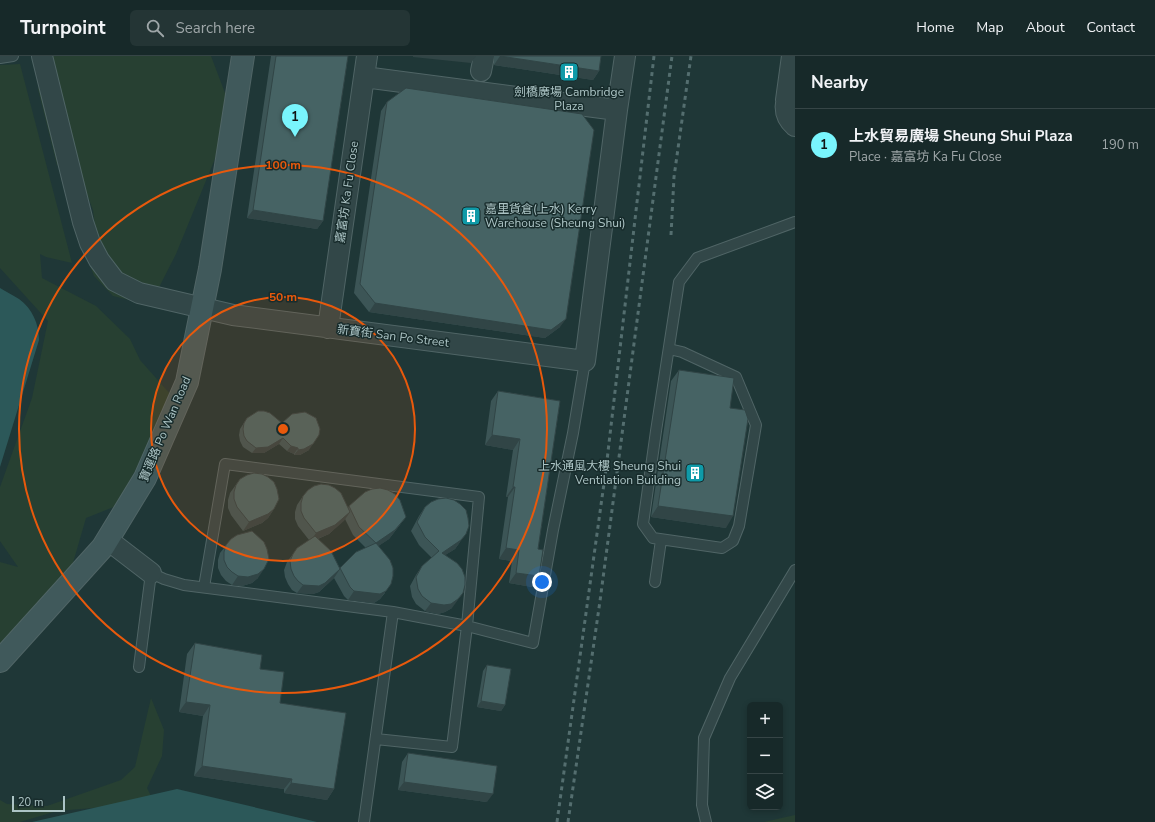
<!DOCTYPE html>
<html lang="en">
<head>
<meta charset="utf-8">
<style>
	body { margin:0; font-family:"Nunito Sans","Noto Sans SC",sans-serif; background:#243535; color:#f1f3f6 }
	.controls { position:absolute; right:12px; bottom:12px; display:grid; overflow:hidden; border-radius:6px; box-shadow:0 2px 6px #0003 }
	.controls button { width:36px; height:36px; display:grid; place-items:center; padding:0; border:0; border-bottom:1px solid #364546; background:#172929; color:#f1f3f6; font:20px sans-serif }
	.scale { position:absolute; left:12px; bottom:10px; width:53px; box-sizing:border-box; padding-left:4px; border:2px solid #acc4c5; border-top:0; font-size:11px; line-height:14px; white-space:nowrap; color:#acc4c5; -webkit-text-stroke:3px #182c2c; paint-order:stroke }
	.you { position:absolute; left:542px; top:526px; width:14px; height:14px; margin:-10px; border:3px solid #fff; border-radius:50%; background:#1a73e8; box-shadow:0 0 0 6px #1a73e833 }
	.badge { display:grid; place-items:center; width:26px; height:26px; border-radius:50%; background:#79f5fd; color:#111; font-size:13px; font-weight:700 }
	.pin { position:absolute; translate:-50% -33px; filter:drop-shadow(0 1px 2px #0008) }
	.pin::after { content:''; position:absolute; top:21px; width:14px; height:12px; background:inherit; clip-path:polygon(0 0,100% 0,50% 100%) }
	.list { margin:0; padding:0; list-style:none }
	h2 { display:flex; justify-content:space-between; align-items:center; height:52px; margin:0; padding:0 16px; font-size:17px }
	h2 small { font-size:13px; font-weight:400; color:#9ea6a8 }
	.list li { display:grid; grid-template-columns:26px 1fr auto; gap:12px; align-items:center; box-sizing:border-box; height:72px; padding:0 16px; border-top:1px solid #364546 }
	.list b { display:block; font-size:15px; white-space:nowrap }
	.list p { margin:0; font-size:13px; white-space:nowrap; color:#9ea6a8 }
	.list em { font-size:13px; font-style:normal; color:#9ea6a8 }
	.icon { flex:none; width:22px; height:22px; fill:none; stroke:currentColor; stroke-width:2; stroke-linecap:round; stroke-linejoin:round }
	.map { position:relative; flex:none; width:795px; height:766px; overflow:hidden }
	header { display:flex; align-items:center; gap:24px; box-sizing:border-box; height:56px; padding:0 20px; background:#172929; border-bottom:1px solid #364546 }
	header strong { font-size:19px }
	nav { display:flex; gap:22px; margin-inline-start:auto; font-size:14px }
	.search { width:280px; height:36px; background:#243535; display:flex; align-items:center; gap:10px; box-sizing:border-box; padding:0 14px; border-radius:6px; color:#9ea6a8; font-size:15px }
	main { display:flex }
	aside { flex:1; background:#172929 }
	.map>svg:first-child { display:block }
	.green { fill:#274032 }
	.water { fill:#2c5859 }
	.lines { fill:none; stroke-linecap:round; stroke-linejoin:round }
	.lane-casing { stroke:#506566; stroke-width:12 }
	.street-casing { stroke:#506566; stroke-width:22 }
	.secondary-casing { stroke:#506566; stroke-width:24 }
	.lane { stroke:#324748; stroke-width:10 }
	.street { stroke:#324748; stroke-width:20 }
	.secondary { stroke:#40595b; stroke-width:22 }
	.rail { stroke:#546e6f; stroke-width:3; stroke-dasharray:4 4; stroke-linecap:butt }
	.wall { fill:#3c5556; fill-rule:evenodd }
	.shaded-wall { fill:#314546 }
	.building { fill:#466364; stroke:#314546 }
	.ring { fill:none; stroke:#e8590c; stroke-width:2 }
	.labels { text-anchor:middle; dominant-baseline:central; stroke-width:3; stroke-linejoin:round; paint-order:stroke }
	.poi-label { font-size:12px; fill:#acc4c5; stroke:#182c2c }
	.street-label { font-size:12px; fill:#acc4c5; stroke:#182c2c }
	.centre { fill:#e8590c; stroke:#182c2c; stroke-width:2 }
	.ring-label { font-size:12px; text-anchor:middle; font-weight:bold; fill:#e8590c; stroke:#182c2c; stroke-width:3; stroke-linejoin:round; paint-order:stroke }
</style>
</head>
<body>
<header>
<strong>Turnpoint</strong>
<div class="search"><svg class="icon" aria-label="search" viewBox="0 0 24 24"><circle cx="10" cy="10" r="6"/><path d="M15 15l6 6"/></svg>Search here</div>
<nav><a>Home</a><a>Map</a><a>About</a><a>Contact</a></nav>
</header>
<main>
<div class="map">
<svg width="795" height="766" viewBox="0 0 795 766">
	<rect width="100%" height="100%" fill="#1f3737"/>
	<path class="green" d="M50,0H211L228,45L221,88L176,198L150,249L113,240L94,220L77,175L96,178L93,154L81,122L57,109L38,33Z
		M20,8L72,207L46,201L40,198L42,222L96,250L130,283L140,304L172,340L157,374L116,450L86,462L70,517L0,592V506L18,511L0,485V431L32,342L48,265L0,212V9Z
		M151,642L164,674L162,700L147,732L152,742L116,750L57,755L20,766H0V744L7,748L47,750L121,724L135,711Z
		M795,759V766H764Z"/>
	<path class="water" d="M0,232C6,236 13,239 19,243C32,252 39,268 39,284L0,411Z
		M177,733L317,766H32Z"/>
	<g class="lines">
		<defs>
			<path id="lane" d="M0,2L13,0
				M669,293L682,296L736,321L756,369L739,470L733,485L722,492L653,482L643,468L656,375L679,226L697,202L795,166
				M655,526L661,484
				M204,531L225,408L479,441L467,570L533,587L553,474L573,377L585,305
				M139,611L151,517L164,523L184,529L393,556L364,766
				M376,683L452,691L467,570L393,556
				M706,766L702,749L704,682L730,622L795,514"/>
			<path id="street" d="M42,0L83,166L90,187L99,204L115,225L139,237L233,259L585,305L617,54L625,0
				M481,15L484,0
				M364,21L617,54
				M795,31C783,42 782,59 795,70
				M786,44L792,0
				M328,272L367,0
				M108,484L151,517"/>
			<path id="secondary" d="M0,605L103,491L145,422L187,326L210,213L243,0"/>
		</defs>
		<use href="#lane" class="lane-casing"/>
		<use href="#street" class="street-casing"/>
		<use href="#secondary" class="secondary-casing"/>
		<use href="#lane" class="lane"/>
		<use href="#street" class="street"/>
		<use href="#secondary" class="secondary"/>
		<path class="rail" d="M671,179L674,121L691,0
			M557,766L606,413L654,0
			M568,766L600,545L672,0"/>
	</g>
	<path class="wall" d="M271,0H348L323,165L317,173L247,162Z
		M494,0H601L599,15L593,24L494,9Z
		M387,46L560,271L545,282L369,256L354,237L381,55Z
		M679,314L730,352L726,472L651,461L671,325Z
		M498,335L560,345L538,493L539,520L532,531L509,527L512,505L499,503L508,441H506L513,394L485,389L491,345Z
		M247,362L309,394L300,399H294V398L287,395L279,388L264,397H252L243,391L240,385L239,379L240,373Z
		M240,423L274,453L268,462L262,467L243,475L231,459L228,452V444L230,437Z
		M303,440L348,452L349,450L406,461L389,483L378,490L385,537L380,543L374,547L348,544L344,540L334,522L319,536L313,538L297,537L292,534L288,528L285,521L284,514L287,506L293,498L309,484L298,470L295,463V456L297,449ZM345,463L353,479L366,492L339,512L318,483L329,478Z
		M425,451L460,486L455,493L445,499L452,552L445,556L438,558L425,555L416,548L412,541L410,530L416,519L422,510L432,502L419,489L411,475L419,460Z
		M231,483L258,522L252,527L242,530L232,529L226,525L221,519L218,512V504L220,497Z
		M195,587L260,613L280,647L334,733L327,744L284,737V733L194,720L203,660L179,656L187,598Z
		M487,609L505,649L501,655L477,651L483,615Z
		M408,697L487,746L398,734L402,706Z"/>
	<path class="shaded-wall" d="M413,0H476L471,7L413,1Z
		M500,0L599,15L593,24L494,9Z
		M253,154L323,165L317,173L247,162Z
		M375,247L566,263L560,271L545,282L369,256Z
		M492,379L520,383L513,394L485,389Z
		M283,382L279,388L264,397H252L256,392Z
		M313,388L309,394L300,399H294L298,394Z
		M291,390L298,392L294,398L287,395Z
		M513,431H515L508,441H506Z
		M658,450L733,460L726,472L651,461Z
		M274,453L268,462L262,467L243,475L249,466Z
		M350,456L344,465L329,478L310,486L316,477Z
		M406,461L389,483L370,496L376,487Z
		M466,478L455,493L436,505L442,497Z
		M506,492L519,494L512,505L499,503Z
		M264,513L258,522L252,527L242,530L232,529L238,520Z
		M340,513L334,522L319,536L313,538L297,537L303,529Z
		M516,517L539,520L532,531L509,527Z
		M391,528L380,543L374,547L348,544L354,535Z
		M463,537L452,552L445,556L438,558L425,555L431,547Z
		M481,645L505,649L501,655L477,651Z
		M186,646L210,649L203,660L179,656Z
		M202,710L292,723L284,733L194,720Z
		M404,726L493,738L487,746L398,734Z
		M291,727L334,733L327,744L284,737Z"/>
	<path class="building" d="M276,0H348L323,165L253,154Z
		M500,0H601L599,15Z
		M406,32L582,58L594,74L566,263L551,274L375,247L360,228L387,46Z
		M679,314L734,322L730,352L745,354L748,363L733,460L658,450Z
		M498,335L560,345L538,493L543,494L539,520L516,517L519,494L506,492L515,431H513L520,383L492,379Z
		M258,355H264L270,357L282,367L292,358L305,356L316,362L320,373L319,379L313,388L304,393L298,394V392L291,390L283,382L268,391L256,392L247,385L244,380L243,373L244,367L247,362Z
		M254,417L262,418L268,421L274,426L277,433L279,443L274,453L268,458L249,466L237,451L234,443V436L236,429L240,423L247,419Z
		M321,428L329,429L335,432L341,437L350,456L335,469L316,477L304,462L301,455V447L303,440L308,434L314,430Z
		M380,432L388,434L395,438L400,444L406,461L395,474L376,487L359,471L349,450L365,436L372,433Z
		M446,442L454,444L460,448L466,454L468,462L469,470L466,478L461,484L442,497L457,507L462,513L465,521V529L463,537L458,543L451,548L444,549L431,547L422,540L418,533L416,521L422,510L439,495L425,481L417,466L425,451L431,446L438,443Z
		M252,475L264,486L267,493L269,503L264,513L258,518L248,521L238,520L232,516L227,511L224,504V496L226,489L231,483L237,479Z
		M315,480L331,495L340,513L325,527L319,530L303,529L298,525L294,520L291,513L290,505L293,498L297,492Z
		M376,487L390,504L393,512V520L391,528L386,535L380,538L354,535L350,531L340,512L356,496Z
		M195,587L262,599L260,613L284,616L280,647L346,657L334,733L291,727L292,723L202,710L210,649L186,646Z
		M487,609L511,613L505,649L481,645Z
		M408,697L497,710L493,738L404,726Z"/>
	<circle cx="283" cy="373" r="132" fill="#e8590c" fill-opacity=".12"/>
	<g class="ring">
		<circle cx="283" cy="373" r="132"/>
		<circle cx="283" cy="373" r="264"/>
	</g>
	<defs>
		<symbol id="building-square" viewBox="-11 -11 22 22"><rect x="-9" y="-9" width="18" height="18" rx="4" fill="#0f9aa8" stroke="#182c2c"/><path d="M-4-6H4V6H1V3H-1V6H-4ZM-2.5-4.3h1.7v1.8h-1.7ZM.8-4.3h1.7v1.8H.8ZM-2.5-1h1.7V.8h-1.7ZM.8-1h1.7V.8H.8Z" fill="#fff"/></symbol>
	</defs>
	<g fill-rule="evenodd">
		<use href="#building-square" x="558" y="5" width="22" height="22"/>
		<use href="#building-square" x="460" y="149" width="22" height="22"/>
		<use href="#building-square" x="684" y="406" width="22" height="22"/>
	</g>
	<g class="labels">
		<g class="poi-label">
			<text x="569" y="36">劍橋廣場 Cambridge<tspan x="569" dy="14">Plaza</tspan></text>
			<text x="485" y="153" text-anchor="start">嘉里貨倉(上水) Kerry<tspan x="485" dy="14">Warehouse (Sheung Shui)</tspan></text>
			<text x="681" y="410" text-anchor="end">上水通風大樓 Sheung Shui<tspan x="681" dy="14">Ventilation Building</tspan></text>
		</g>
		<g class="street-label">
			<text transform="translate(347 136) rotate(-82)">嘉富坊 Ka Fu Close</text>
			<text transform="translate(393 280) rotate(7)">新寶街 San Po Street</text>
			<text transform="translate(165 373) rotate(-67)">寶運路 Po Wan Road</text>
		</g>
	</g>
	<circle cx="283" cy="373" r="6" class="centre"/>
	<g class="ring-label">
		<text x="283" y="113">100 m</text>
		<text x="283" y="245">50 m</text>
	</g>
</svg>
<div class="controls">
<button>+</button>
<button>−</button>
<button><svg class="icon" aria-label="layers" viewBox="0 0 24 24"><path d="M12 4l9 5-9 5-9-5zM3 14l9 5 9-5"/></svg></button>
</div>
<div class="scale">20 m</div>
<div class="you"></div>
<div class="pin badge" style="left:295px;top:81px">1</div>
</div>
<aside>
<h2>Nearby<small></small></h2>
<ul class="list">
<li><span class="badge">1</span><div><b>上水貿易廣場 Sheung Shui Plaza</b><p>Place · 嘉富坊 Ka Fu Close</p></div><em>190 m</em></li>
</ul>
</aside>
</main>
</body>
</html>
